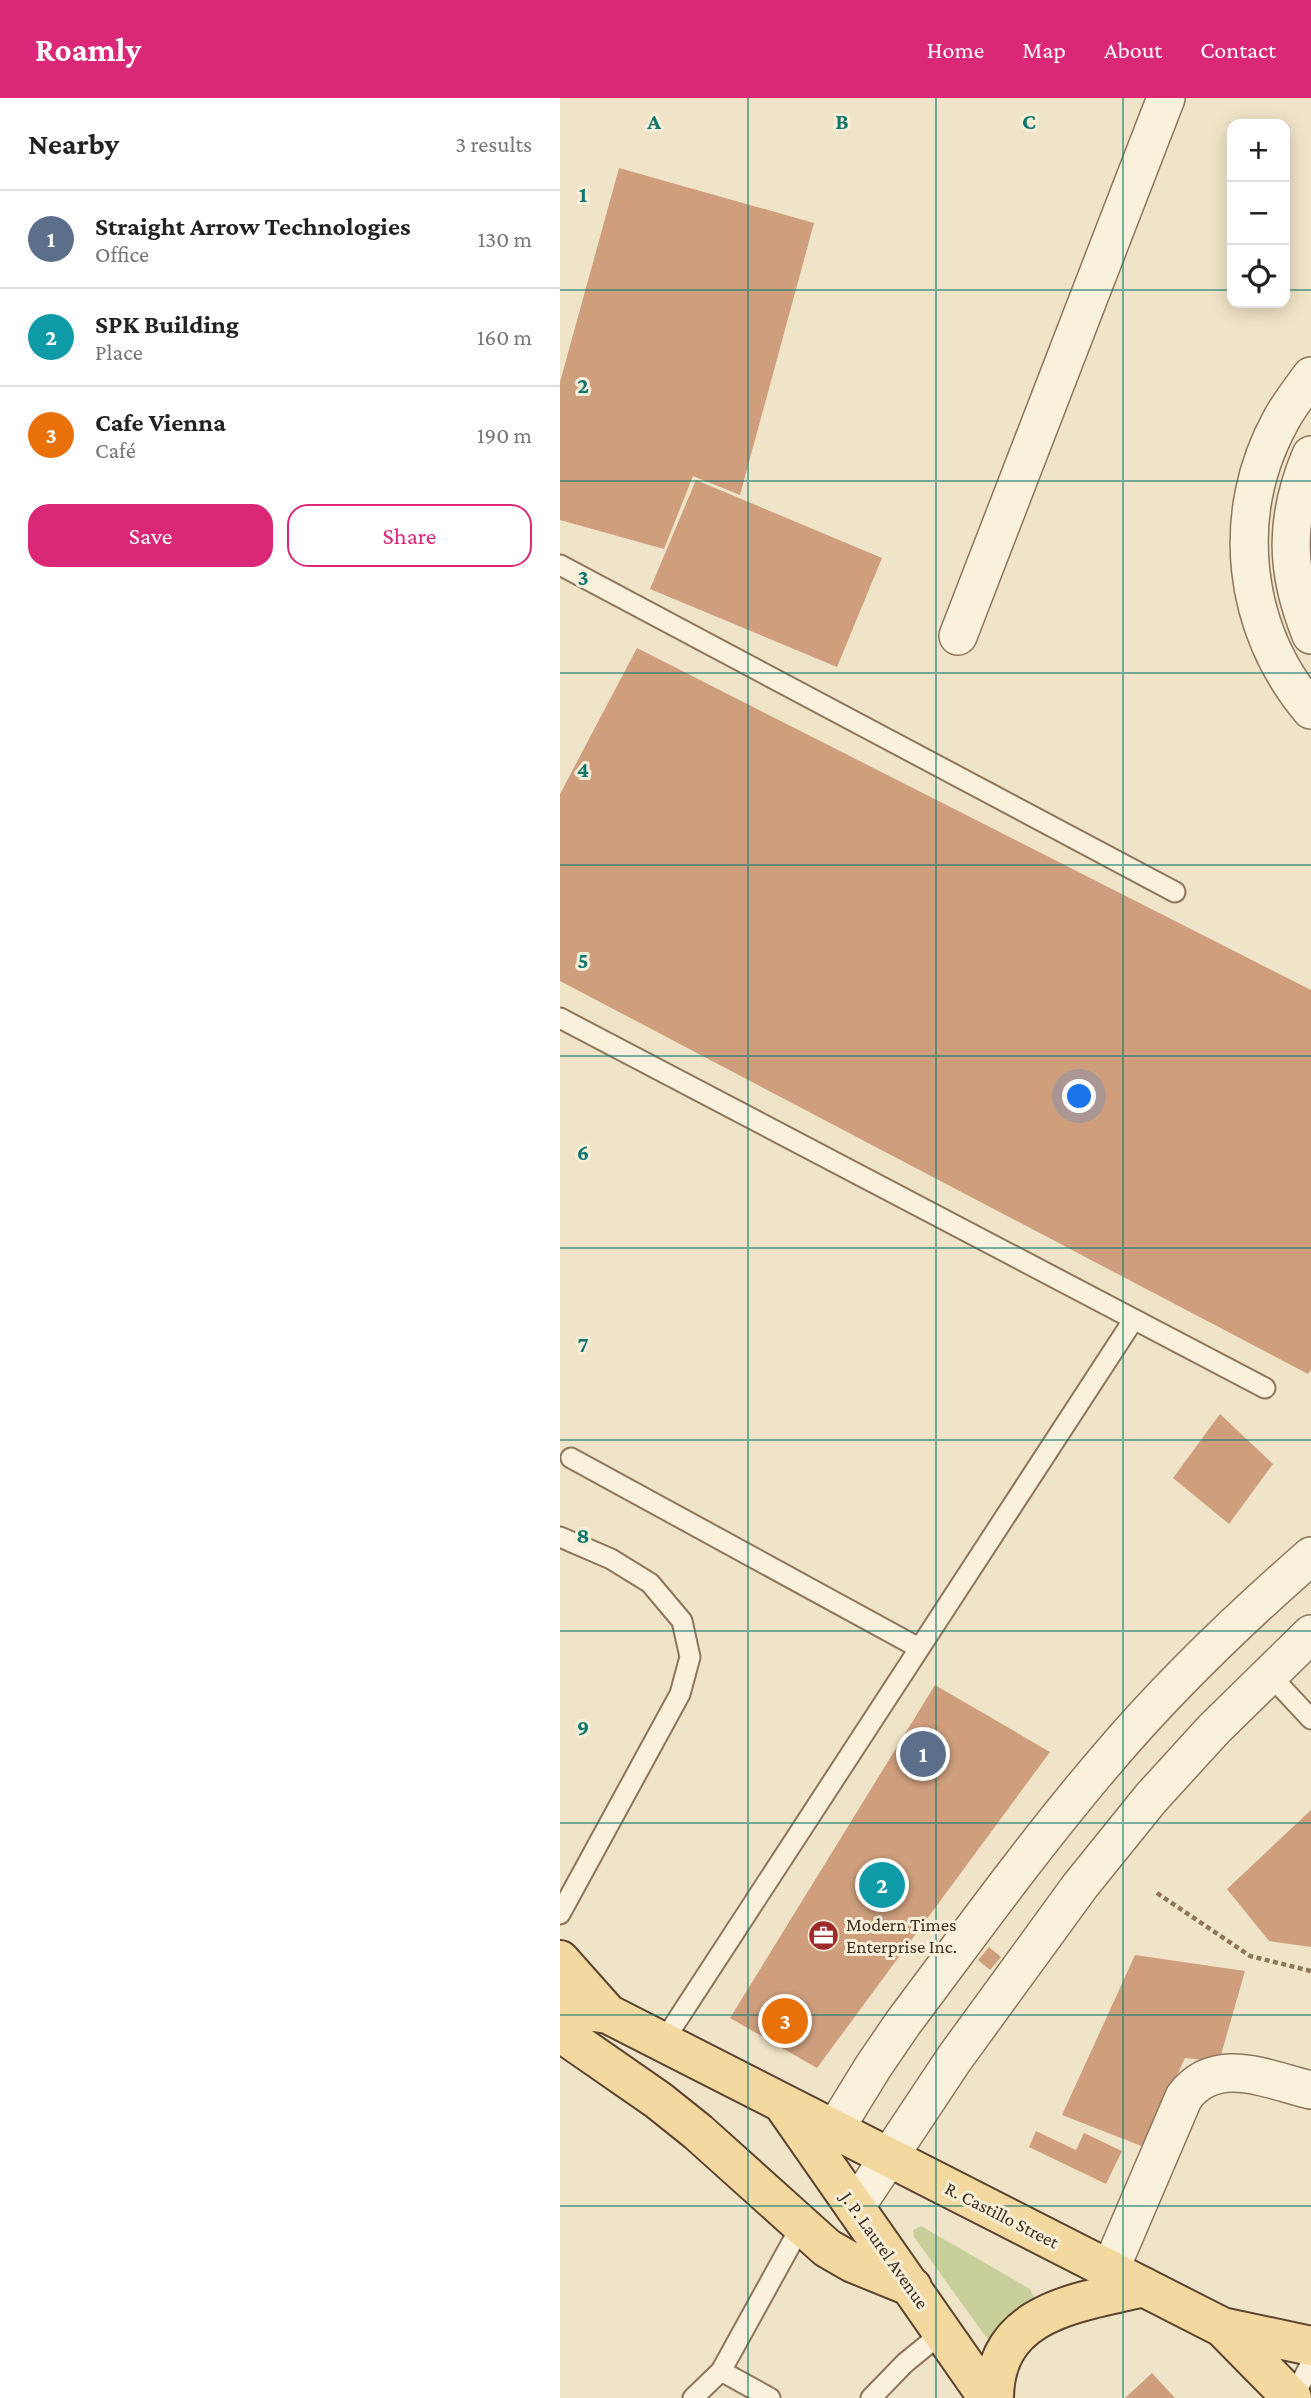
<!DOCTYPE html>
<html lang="en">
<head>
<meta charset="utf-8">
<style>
	body { margin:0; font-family:"Crimson Pro",serif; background:#f2f2f2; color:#222 }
	.controls { position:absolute; right:21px; top:21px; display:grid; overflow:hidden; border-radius:14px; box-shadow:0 4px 18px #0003 }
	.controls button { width:63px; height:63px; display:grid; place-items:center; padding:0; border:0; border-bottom:2px solid #e0e0e0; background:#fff; color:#222; font:35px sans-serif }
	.you { position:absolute; left:520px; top:999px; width:24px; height:24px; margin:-18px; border:5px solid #fff; border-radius:50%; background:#1a73e8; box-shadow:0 0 0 10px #1a73e833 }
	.badge { display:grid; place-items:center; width:46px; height:46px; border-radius:50%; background:#db2777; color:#fff; font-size:23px; font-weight:700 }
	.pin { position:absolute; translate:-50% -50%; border:4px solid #fff; box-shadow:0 2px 7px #0006 }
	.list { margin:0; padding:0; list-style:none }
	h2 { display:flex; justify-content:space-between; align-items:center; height:91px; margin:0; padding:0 28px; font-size:30px }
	h2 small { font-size:23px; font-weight:400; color:#767676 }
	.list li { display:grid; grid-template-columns:46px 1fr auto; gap:21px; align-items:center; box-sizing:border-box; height:98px; padding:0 28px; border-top:2px solid #e0e0e0 }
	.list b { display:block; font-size:26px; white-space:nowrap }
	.list p { margin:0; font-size:23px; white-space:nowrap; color:#767676 }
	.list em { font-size:23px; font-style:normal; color:#767676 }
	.actions { display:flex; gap:14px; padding:21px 28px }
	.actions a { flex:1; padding:16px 0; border:2px solid #db2777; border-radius:21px; text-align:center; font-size:24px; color:#db2777 }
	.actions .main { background:#db2777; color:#fff }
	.icon { flex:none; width:38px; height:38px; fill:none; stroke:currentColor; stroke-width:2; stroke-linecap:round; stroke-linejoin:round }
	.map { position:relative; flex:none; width:751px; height:2300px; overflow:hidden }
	header { display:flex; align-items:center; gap:42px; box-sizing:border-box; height:98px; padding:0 35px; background:#db2777; color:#fff }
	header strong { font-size:33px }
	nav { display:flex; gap:38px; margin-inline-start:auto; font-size:24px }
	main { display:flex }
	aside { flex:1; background:#fff }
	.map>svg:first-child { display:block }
	.green { fill:#c9cf9b }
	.building { fill:#cf9f7d }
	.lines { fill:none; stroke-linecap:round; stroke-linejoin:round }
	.lane-casing { stroke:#8d765c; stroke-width:23 }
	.street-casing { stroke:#8d765c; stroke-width:40 }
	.primary-casing { stroke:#5b4430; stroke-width:42 }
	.path { stroke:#8d765c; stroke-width:4.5; stroke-dasharray:5 3.5; stroke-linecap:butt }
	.lane { stroke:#faf1dc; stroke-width:19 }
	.street { stroke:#faf1dc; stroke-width:37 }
	.primary { stroke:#f3d9a0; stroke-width:38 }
	.grid { fill:none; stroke:#0f766e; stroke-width:2; stroke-opacity:0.55 }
	.labels { text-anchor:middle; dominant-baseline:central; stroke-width:6; stroke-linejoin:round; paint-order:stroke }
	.poi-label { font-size:19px; fill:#3d2e20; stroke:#f7eed8; text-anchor:start }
	.street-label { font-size:19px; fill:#3d2e20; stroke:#f7eed8 }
	.grid-label { font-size:23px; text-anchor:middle; font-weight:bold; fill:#0f766e; stroke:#f7eed8; stroke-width:6; stroke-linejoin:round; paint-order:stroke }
</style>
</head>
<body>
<header>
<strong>Roamly</strong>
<nav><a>Home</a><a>Map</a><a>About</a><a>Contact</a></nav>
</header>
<main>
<aside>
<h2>Nearby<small>3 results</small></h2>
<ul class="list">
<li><span class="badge" style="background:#5c6f8a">1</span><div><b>Straight Arrow Technologies</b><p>Office</p></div><em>130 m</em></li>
<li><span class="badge" style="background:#0f9aa8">2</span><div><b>SPK Building</b><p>Place</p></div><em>160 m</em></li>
<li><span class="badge" style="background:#e8710a">3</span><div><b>Cafe Vienna</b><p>Café</p></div><em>190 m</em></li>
</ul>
<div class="actions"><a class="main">Save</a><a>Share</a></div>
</aside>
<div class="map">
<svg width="751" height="2300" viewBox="0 0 751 2300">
	<rect width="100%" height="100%" fill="#f0e4c8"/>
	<path class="green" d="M361,2128L470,2191L476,2203C466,2209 454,2210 446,2219C440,2226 438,2236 432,2244L426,2239L354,2139L353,2132Z"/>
	<path class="building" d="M59,70L254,125L180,397L133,378L104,451L0,422V284Z
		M136,382L322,460L277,569L90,491Z
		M77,550L751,892V1272L748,1276L0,883V696Z
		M660,1316L713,1366L669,1426L613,1380Z
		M375,1587L490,1654L257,1970L170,1920Z
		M751,1712V1849L709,1843L667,1791Z
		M429,1849L441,1859L430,1872L418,1862Z
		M575,1857L685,1873L659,1964L625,1960L584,2049L502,2017Z
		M476,2033L516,2052L524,2035L562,2053L546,2086L469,2049Z
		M592,2275L615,2300H565Z"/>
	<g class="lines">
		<defs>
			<path id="lane" d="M0,467L615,794
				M0,920L705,1290
				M11,1360L359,1550
				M0,1439L51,1461L90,1485L122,1523L130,1559L120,1596L0,1816
				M709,1576L751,1621
				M103,1944L574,1221
				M133,2300L161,2273
				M210,2300L161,2273L241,2128
				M311,2300L345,2265L383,2234
				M733,2300L751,2265"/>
			<path id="street" d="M751,278C741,292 729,307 721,322C669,416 682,531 751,612
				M751,357C724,421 725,473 751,537
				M398,538L606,0
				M259,2057L313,1969L343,1925C409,1837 476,1744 548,1660C610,1587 679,1521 751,1458
				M295,2110L394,1961L520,1788L591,1700L654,1631L751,1536
				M550,2172L624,1999C656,1956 708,1982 751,1992"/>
			<path id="primary" d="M0,1862L48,1916
				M0,1909L48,1916L662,2229L751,2248
				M0,1934L98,2002L138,2034L267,2150L293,2165L352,2189
				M225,2009L428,2300
				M662,2229L732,2300
				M434,2300C435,2213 516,2205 584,2189"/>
		</defs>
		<use href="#lane" class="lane-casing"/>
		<use href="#street" class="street-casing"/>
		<use href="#primary" class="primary-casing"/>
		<path class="path" d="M597,1795L690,1858L751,1873"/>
		<use href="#lane" class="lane"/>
		<use href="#street" class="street"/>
		<use href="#primary" class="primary"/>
	</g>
	<path class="grid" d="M188,0V2300M376,0V2300M563,0V2300M0,192H672M725,192H751M0,383H751M0,575H751M0,767H751M0,958H751M0,1150H751M0,1342H751M0,1533H751M0,1725H751M0,1917H751M0,2108H751"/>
	<defs>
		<symbol id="office-disc" viewBox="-11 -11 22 22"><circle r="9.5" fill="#9e2a2b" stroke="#f7eed8"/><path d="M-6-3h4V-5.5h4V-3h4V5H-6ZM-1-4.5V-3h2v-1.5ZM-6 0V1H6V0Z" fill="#fff"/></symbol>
	</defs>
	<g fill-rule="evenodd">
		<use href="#office-disc" x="246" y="1820" width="35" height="35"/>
	</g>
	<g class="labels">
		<g class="poi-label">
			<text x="286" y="1826">Modern Times<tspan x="286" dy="22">Enterprise Inc.</tspan></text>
		</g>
		<g class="street-label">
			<text transform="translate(442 2117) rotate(27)">R. Castillo Street</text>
			<text transform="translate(325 2152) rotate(55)">J. P. Laurel Avenue</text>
		</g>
	</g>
	<g class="grid-label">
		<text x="94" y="31">A</text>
		<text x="282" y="31">B</text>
		<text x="469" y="31">C</text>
		<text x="23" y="104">1</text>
		<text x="23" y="295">2</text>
		<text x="23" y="487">3</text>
		<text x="23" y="679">4</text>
		<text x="23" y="870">5</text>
		<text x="23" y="1062">6</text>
		<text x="23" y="1254">7</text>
		<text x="23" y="1445">8</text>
		<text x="23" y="1637">9</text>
	</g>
</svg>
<div class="controls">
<button>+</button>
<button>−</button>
<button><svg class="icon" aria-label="locate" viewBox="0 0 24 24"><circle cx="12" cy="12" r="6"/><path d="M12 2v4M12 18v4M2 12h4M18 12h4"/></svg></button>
</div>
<div class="you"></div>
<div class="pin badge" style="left:363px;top:1656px;background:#5c6f8a">1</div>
<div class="pin badge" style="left:322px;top:1787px;background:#0f9aa8">2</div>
<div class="pin badge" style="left:225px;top:1923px;background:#e8710a">3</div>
</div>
</main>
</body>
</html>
